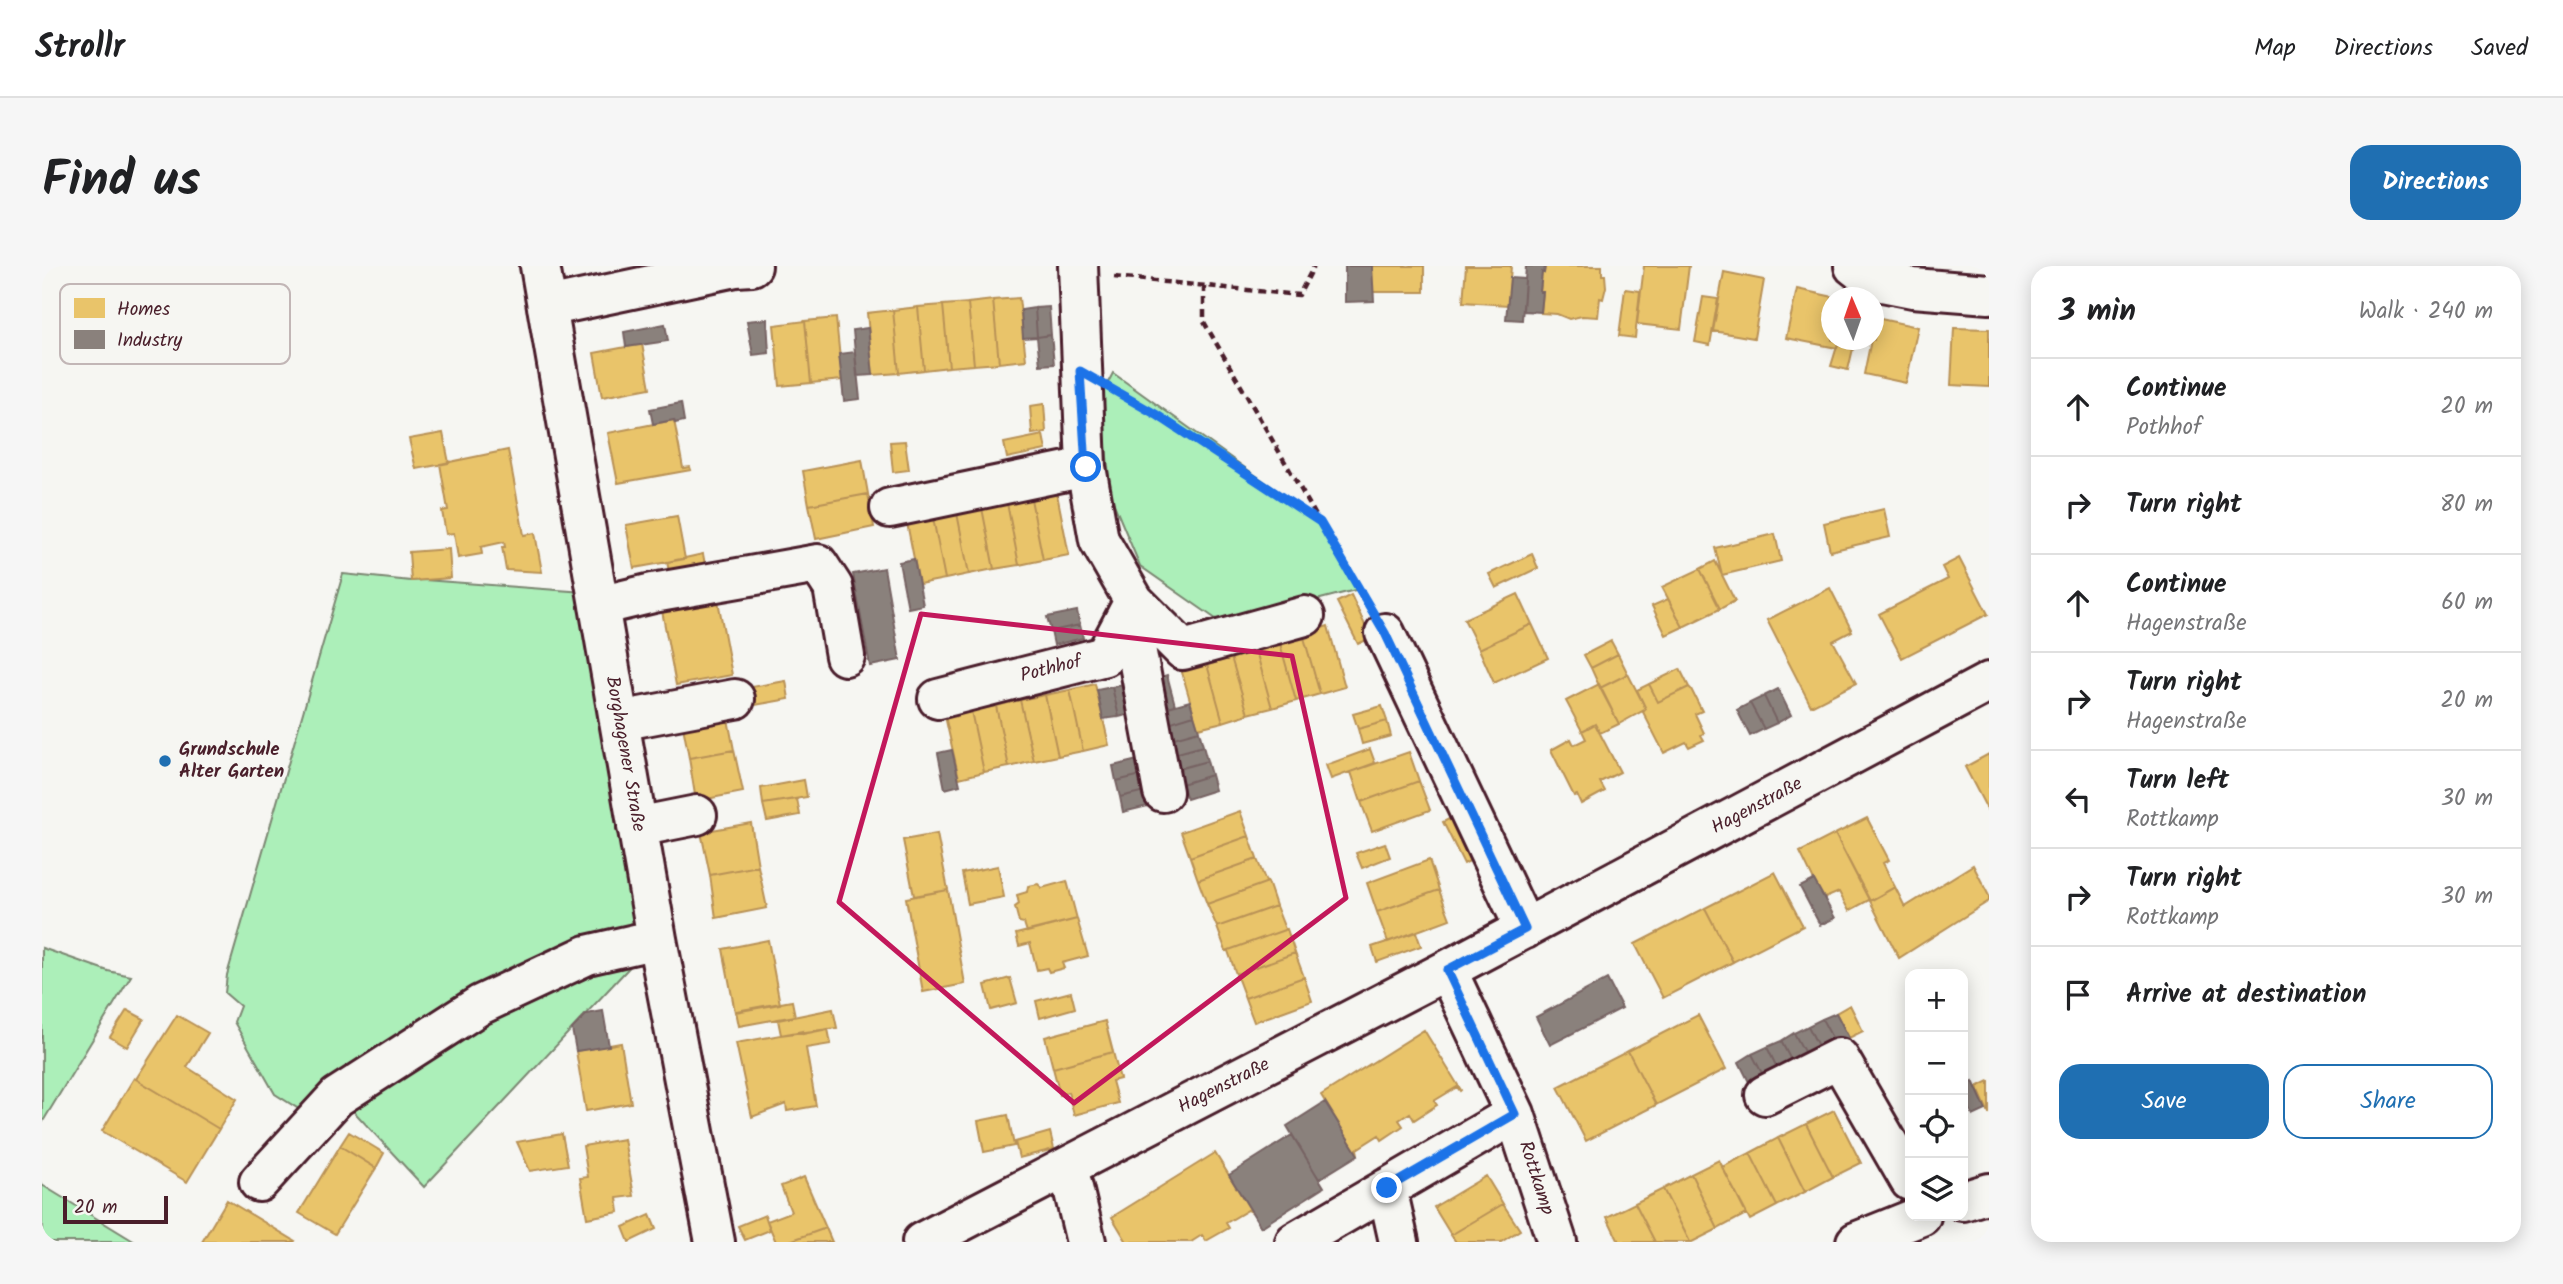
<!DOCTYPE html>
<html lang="en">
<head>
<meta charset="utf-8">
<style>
	body { margin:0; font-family:Kalam,sans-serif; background:#f6f6f6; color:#202124 }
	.controls { position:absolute; right:21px; bottom:21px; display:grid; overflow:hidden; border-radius:14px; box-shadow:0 4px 18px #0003 }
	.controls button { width:63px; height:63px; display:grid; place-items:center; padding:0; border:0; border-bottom:2px solid #e0e0e0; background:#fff; color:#202124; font:35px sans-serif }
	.compass { position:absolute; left:1779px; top:21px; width:63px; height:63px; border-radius:50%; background:#fff; box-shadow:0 4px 18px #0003; rotate:358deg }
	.scale { position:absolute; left:21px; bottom:18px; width:105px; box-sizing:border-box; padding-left:7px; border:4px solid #4a1f2b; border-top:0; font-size:19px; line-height:24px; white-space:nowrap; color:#4a1f2b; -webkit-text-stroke:5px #f6f6f2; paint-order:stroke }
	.stop { position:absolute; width:21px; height:21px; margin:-16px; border:5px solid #1a73e8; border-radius:50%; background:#fff }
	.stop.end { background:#1a73e8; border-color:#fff; box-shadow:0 2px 7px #0008 }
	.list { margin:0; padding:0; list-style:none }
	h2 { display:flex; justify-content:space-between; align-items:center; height:91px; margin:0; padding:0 28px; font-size:30px }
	h2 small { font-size:23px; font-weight:400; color:#757577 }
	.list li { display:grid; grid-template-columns:46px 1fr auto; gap:21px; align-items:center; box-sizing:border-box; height:98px; padding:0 28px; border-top:2px solid #e0e0e0 }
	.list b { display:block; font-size:26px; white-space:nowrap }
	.list p { margin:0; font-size:23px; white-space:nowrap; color:#757577 }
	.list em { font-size:23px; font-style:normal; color:#757577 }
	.actions { display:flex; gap:14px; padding:21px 28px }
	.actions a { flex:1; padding:16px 0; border:2px solid #1f6fb2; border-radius:21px; text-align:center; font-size:24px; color:#1f6fb2 }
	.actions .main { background:#1f6fb2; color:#fff }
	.icon { flex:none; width:38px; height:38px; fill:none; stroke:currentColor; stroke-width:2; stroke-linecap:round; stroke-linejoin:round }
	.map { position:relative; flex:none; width:1947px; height:976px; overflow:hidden; border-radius:21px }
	header { display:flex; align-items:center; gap:42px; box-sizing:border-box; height:98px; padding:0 35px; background:#fff; border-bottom:2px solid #e0e0e0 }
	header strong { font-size:33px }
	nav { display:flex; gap:38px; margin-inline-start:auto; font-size:24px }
	.intro { display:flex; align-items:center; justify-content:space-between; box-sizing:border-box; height:168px; padding:0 42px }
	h1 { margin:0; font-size:49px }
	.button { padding:18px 32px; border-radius:21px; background:#1f6fb2; color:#fff; font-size:24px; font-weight:700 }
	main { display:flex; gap:42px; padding:0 42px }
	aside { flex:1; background:#fff; border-radius:21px; box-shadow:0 4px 18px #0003 }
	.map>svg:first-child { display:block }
	.green { fill:#acefb9; stroke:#7b8772; stroke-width:2 }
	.homes { fill:#e9c46a; stroke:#b99257; stroke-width:2 }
	.industry { fill:#8a817c; stroke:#776464; stroke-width:2 }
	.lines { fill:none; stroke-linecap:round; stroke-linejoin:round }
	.minor-casing { stroke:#4a1f2b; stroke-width:44 }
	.path { stroke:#4a1f2b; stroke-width:4.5; stroke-dasharray:7 5; stroke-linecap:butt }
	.minor { stroke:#f6f6f2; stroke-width:38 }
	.route { stroke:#1a73e8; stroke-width:9 }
	.marked { fill:none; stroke:#c2185b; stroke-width:5; stroke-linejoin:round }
	.poi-dot { fill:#1f6fb2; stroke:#f6f6f2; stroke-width:2.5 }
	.labels { text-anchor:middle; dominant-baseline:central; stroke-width:7; stroke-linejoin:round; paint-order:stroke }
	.street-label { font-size:19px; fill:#4a1f2b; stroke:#f6f6f2 }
	.poi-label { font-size:19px; font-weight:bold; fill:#4a1f2b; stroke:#f6f6f2; text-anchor:start }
	.key { fill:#f6f6f2; stroke:#c2b6b6; stroke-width:2 }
	.key-label { font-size:19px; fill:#4a1f2b }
</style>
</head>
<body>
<header>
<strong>Strollr</strong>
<nav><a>Map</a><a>Directions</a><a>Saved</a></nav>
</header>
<div class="intro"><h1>Find us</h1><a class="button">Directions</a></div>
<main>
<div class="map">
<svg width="1947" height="976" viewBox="0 0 1947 976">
	<rect width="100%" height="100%" fill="#f6f6f2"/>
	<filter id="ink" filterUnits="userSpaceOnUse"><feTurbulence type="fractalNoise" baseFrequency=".0143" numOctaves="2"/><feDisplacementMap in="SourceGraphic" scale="14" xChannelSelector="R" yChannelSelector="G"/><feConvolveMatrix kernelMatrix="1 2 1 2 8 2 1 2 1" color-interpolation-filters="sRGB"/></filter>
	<g filter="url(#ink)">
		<path class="green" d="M1071,107L1278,256L1317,323L1181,358L1098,300L1069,231L1059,130Z
			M301,308L369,315L382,314L542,326L596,650V692L382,921L291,823L260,845L233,828L192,756L198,740L183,727L185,709Z
			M0,682L66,705L89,710L0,857Z
			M0,919L93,976H0Z"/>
		<path class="homes" d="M1330,0H1382V26H1330Z
			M1424,0H1469L1466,39L1421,36Z
			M1503,0H1560V9H1563L1564,21L1561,33L1558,32L1556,51L1540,50L1527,53L1515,48L1499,47L1501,26H1498L1500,6L1502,7Z
			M1602,0H1647L1639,63L1595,58Z
			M1682,6L1722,14L1712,72L1671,65Z
			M1583,23L1598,25L1593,72L1577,70Z
			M1755,23L1796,32H1790V74H1797L1795,82L1744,72Z
			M1661,31L1676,33L1668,79L1653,76Z
			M977,32L984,94L957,97L951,34Z
			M951,34L957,97L932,99L926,37Z
			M926,37L932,99L907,101L901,39Z
			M901,39L907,101L882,104L876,41Z
			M876,41L882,104L857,107L851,44Z
			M851,44L857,107L831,109L825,47Z
			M794,52L800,114L769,117L763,55Z
			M1834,52L1876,61L1864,117L1822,108L1829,74H1832Z
			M763,55L769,117L738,120L732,59Z
			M1912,62L1947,63V121L1909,119Z
			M1797,74H1813L1806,104L1789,100Z
			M600,78L608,122L560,131L552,87Z
			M1002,138L1004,166L990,168L988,140Z
			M632,154L641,202L648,201L649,204L576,217L566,167Z
			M401,167L407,197L374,203L367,173Z
			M1001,169L1004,184L965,192L962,177Z
			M863,175L867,204L851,206L848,176Z
			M466,184L482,269L493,267L500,306L464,304L460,281H463L462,276L439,281L440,288L416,292L412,267L404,268L400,245L406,244L398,198Z
			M820,194L826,228L767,239L761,205Z
			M826,228L832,261L774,273L767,239Z
			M1015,228L1027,289L1001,294L989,233Z
			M989,233L1001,294L977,299L965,237Z
			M965,237L977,299L952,303L940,242Z
			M940,242L952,303L927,308L915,247Z
			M1842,243L1848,271L1788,285L1782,257Z
			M915,247L927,308L903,313L891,252Z
			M635,250L643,293L592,302L584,259Z
			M891,252L903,313L877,318L865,257Z
			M1733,268L1739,295L1680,309L1673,282Z
			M407,283L409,312L369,315L367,286Z
			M661,288L665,309L629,315L625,296Z
			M1490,288L1496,302L1454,322L1447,308Z
			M1917,292L1946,348L1860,392L1837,348L1906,313L1900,301Z
			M1673,295L1693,335L1678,343L1658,303Z
			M1658,303L1678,343L1641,361L1620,321Z
			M1788,322L1810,365L1791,375L1814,417L1769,440L1725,354Z
			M674,324L690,409L634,419L618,334Z
			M1476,328L1490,358L1437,383L1422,353Z
			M1309,329L1329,372L1316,378L1295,336Z
			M1626,333L1641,361L1624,369L1610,340Z
			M1490,358L1506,392L1452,417L1437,383Z
			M1286,360L1303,421L1278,428L1261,368Z
			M1261,368L1278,428L1254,435L1237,374Z
			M1237,374L1254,435L1230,442L1213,381Z
			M1569,375L1576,388L1549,402L1542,389Z
			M1213,381L1230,442L1206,448L1188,388Z
			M1188,388L1206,448L1181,456L1164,395Z
			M1576,388L1586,408L1558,422L1549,402Z
			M1164,395L1181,456L1156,462L1139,403Z
			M1638,403L1647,421L1616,436L1607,418Z
			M1586,408L1604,443L1577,458L1558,422Z
			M744,415L747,433L707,440L704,422Z
			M1053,418L1067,479L1041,485L1028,424Z
			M1557,418L1577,458L1558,467L1553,458L1540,465L1524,435Z
			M1607,418L1616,436L1647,421L1649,423L1660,445L1653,448L1662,467L1659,469L1662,474L1647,481L1644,476L1622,487L1601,446L1604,443L1595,424Z
			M1028,424L1041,485L1016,490L1003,429Z
			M1003,429L1016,490L992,495L978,434Z
			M978,434L992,495L967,501L954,440Z
			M954,440L967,501L942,506L929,445Z
			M1340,440L1345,455L1316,463L1311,448Z
			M684,443L692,484L647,492L639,450Z
			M929,445L942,506L917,512L903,450Z
			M1345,455L1349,470L1320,478L1316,463Z
			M1553,458L1578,506L1558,516L1563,525L1539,538L1535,529L1532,530L1509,484L1529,473L1532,479L1544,473L1540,465Z
			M1328,483L1333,497L1289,513L1284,499Z
			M692,484L701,526L654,535L647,492Z
			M1367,486L1377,515L1319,536L1309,506Z
			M1947,488V544L1946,545L1923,501Z
			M762,514L765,531L721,538L719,522Z
			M1377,515L1388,544L1330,565L1319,536Z
			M755,533L758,549L725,555L721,538Z
			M1198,545L1207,570L1148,591L1139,566Z
			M1415,549L1435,591L1422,598L1401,556Z
			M1825,552L1847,594L1841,597L1853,621L1828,635L1793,568Z
			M709,557L716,600L668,609L659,566Z
			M895,568L906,624L872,630L861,574Z
			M1793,568L1827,634L1807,645L1797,626L1781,633L1758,586Z
			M1207,570L1215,593L1156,614L1148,591Z
			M1343,577L1348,591L1320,602L1314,587Z
			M1215,593L1224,616H1226L1165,638L1156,614Z
			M1387,594L1397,624L1335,646L1325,617Z
			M1931,599L1947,630V635L1857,692L1828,635L1853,621L1863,641Z
			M716,600L725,642L674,652L668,609Z
			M956,600L962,631L926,638L920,607Z
			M1733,606L1761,660L1691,696L1663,642Z
			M1025,615L1035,653L985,666L982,657L977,656L973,641L977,638L975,629L985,626L986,620L996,618L1000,622Z
			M1226,616L1234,640L1175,661L1165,638Z
			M906,624L923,718L881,726L864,632Z
			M1397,624L1408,653L1346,676L1335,646Z
			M1234,640L1243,663H1245L1184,685L1175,661Z
			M1663,642L1691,696L1621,732L1593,678Z
			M1035,653L1046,690L1020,697L1022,702L1007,706L1005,702L995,704L988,677L977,680L974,668Z
			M1245,663L1253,687L1194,708L1186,685H1184Z
			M1374,666L1379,680L1335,696L1330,681Z
			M726,674L738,738L693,746L681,683Z
			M1253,687L1262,711L1203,732L1194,708Z
			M1262,711L1270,735L1212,756L1203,732Z
			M968,712L975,737L949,744L943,719Z
			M1029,726L1033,742L998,752L994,735Z
			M750,735L753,750L697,760L694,745Z
			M1808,739L1821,765L1807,772L1794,747Z
			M791,743L795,762L739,769L736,754Z
			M85,744L102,753L85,781L68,771Z
			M135,749L166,767L145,801L195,833L177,863L94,813Z
			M1656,749L1684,803L1614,839L1586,785Z
			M1063,755L1071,786L1011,802L1003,771Z
			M786,763L789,778L764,782L774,840L745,845L744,838L710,851L694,777L761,765V768Z
			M1382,764L1419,824L1418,825L1415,821L1392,835L1395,839L1372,854L1368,847L1357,854L1361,860L1340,874L1337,869L1315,883L1316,889L1279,829Z
			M579,777L589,837L544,845L534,785Z
			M1586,785L1614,839L1544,875L1516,821Z
			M1071,786L1078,813L1070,815L1076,837L1032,849L1026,826L1018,829L1011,802Z
			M92,812L177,863L145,916L60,865Z
			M1947,815V848L1935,821Z
			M1792,844L1819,897L1791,911L1764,858Z
			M966,849L972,880L942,886L936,855Z
			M1764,858L1791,911L1763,926L1736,872Z
			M307,866L342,887L334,902L298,880Z
			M1008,866L1012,883L977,892L973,876Z
			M520,868L526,899L488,905L475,876Z
			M1736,872L1763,926L1735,940L1708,887Z
			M582,873L592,930L575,932L577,946L545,952L538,912L546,911L541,880Z
			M298,880L334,902L293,968L257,947Z
			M1173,887L1210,946L1206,944L1184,957L1187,962L1164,975L1160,969L1149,976H1085L1070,951Z
			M1708,887L1735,940L1708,954L1680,901Z
			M1677,894L1704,948L1676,963L1649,908Z
			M1649,908L1676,963L1650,976H1648L1621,923Z
			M1444,910L1461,938L1409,969L1392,941Z
			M762,911L784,962L745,976H734L725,955L749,946L739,920Z
			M1621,923L1648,976H1613L1593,937Z
			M185,934L253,975L252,976H160Z
			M1593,937L1613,976H1577L1565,951Z
			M1461,938L1478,964L1459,976H1414L1409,969Z
			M608,949L614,963L587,976L581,961Z
			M723,949L728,964L703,974L696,960Z
			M784,962L790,976H745Z"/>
		<path class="industry" d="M1303,0H1330L1332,35L1303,36Z
			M1484,0H1503L1502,7L1500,6L1498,26H1501L1499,46L1481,45Z
			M1468,12L1483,13L1480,54L1464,53Z
			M1007,41L1009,69L995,71L993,42Z
			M993,42L995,71L981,72L979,44Z
			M725,53L727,87L711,89L705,55Z
			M623,58L626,75L584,81L582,66Z
			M826,62L831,109L815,110L811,64Z
			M1009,69L1012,98L998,99L995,71Z
			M813,86L818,133L802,135L797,88Z
			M639,137L642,155L633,157L632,154L611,158L608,143Z
			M872,293L881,339L866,342L857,296Z
			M842,302L858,394L828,400L811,308Z
			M1035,345L1038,359L1009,365L1005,351Z
			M1038,359L1041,372L1012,379L1009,365Z
			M1125,409L1133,439L1118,443L1110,414Z
			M1085,418L1092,447L1077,451L1070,421Z
			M1070,421L1077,451L1061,453L1055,424Z
			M1736,423L1749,449L1735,457L1722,430Z
			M1722,430L1735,457L1722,463L1708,437Z
			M1148,435L1152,449L1123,458L1119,443Z
			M1708,437L1722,463L1708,470L1695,444Z
			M1152,449L1157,465L1128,473L1123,458Z
			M1157,465L1161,480L1132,488L1128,473Z
			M1161,480L1165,495L1136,503L1132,488Z
			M910,484L918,519L903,523L896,487Z
			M1100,493L1104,508L1074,515L1071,500Z
			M1165,495L1169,509L1140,518L1136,503Z
			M1104,508L1107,524L1078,531L1074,515Z
			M1169,509L1173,524L1145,533L1140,518Z
			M1107,524L1110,539L1081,546L1078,531Z
			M1772,614L1793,652L1778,659L1758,621Z
			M1565,713L1580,742L1508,779L1494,751Z
			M561,745L567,780L534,785L530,763L545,748Z
			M1794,747L1807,772L1794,779L1780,753Z
			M1780,753L1794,779L1779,786L1766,760Z
			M1766,760L1779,786L1766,793L1752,767Z
			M1752,767L1766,793L1752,800L1739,775Z
			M1739,775L1752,800L1738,808L1725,781Z
			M1725,781L1738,808L1724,815L1710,788Z
			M1710,788L1724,815L1710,822L1697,796Z
			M1931,815L1944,844L1931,850L1921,830V821Z
			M1283,836L1316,889L1277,913L1245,860Z
			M1250,869L1282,921L1219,961L1187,909Z"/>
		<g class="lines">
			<defs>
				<path id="minor" d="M498,0L615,673L673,976
					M1036,0L1044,201L1057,274L1092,335L1141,384L1263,350
					M1812,0L1830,14L1871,22L1947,28
					M505,41L694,1L710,0
					M848,242L1044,201
					M1092,335L1094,382L1121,526
					M557,340L611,327L776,298L791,321L803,390
					M1343,367L1483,663
					M896,433L1063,390L1092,335
					M577,455L693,433
					M595,561L655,549
					M1405,704L1473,848L1515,976
					M1723,829L1797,792L1868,915
					M1026,901L1044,976
					M217,916L295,831L438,739L545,689L615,673
					M1345,922L1357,976
					M1921,935L1947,927
					M880,976L1405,704L1947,416
					M1253,976L1473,848
					M1814,976L1879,950"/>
			</defs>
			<use href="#minor" class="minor-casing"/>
			<path class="path" d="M1072,11L1257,29L1272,0
				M1162,20V56L1324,336
				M1079,128L1115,149L1275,254"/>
			<use href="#minor" class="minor"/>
		</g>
	</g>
	<g class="lines" filter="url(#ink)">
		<path class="route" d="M1044,201L1038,105L1115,149L1278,256L1343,367L1483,663L1405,704L1473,848L1345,922"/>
	</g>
	<path class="marked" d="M879,348L1250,390L1304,632L1032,837L797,636Z"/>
	<circle class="poi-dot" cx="123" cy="495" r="7"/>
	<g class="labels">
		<g class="street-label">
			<text transform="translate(1009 403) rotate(-14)">Pothhof</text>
			<text transform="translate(583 488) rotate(80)">Borghagener Straße</text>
			<text transform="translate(1715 540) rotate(-28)">Hagenstraße</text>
			<text transform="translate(1182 820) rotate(-27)">Hagenstraße</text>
			<text transform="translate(1494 912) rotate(72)">Rottkamp</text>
		</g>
		<g class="poi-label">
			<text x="137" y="484">Grundschule<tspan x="137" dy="22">Alter Garten</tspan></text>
		</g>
	</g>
	<rect x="18" y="18" width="230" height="80" rx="10" class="key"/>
	<rect x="32" y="32" width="31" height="20" fill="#e9c46a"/>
	<rect x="32" y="64" width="31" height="19" fill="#8a817c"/>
	<g class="key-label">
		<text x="75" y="49">Homes</text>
		<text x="75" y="80">Industry</text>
	</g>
</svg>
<div class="controls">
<button>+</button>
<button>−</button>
<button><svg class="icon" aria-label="locate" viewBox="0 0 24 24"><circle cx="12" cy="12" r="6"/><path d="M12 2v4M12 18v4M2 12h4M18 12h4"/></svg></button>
<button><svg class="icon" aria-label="layers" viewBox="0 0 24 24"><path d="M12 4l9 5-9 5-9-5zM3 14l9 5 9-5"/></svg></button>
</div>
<svg class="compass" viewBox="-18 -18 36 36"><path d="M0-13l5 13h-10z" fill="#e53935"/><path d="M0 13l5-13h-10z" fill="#757577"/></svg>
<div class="scale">20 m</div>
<div class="stop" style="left:1044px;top:201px"></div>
<div class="stop end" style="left:1345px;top:922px"></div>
</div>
<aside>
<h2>3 min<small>Walk · 240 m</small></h2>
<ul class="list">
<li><svg class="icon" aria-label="ahead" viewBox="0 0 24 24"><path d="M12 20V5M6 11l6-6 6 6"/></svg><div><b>Continue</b><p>Pothhof</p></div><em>20 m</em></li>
<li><svg class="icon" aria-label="right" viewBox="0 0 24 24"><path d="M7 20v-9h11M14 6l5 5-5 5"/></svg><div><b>Turn right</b></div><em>80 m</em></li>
<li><svg class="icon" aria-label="ahead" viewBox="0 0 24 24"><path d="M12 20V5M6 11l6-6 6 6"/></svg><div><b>Continue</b><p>Hagenstraße</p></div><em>60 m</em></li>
<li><svg class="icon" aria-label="right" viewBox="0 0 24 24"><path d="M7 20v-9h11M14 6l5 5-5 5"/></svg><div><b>Turn right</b><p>Hagenstraße</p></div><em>20 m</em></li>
<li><svg class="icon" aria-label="left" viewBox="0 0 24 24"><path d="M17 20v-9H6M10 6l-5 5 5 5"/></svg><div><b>Turn left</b><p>Rottkamp</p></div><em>30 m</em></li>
<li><svg class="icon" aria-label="right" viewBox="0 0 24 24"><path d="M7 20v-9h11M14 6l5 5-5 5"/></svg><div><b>Turn right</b><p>Rottkamp</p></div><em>30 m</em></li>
<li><svg class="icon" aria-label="arrive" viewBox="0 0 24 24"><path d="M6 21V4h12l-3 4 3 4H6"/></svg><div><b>Arrive at destination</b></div></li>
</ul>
<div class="actions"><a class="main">Save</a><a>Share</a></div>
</aside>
</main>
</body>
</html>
